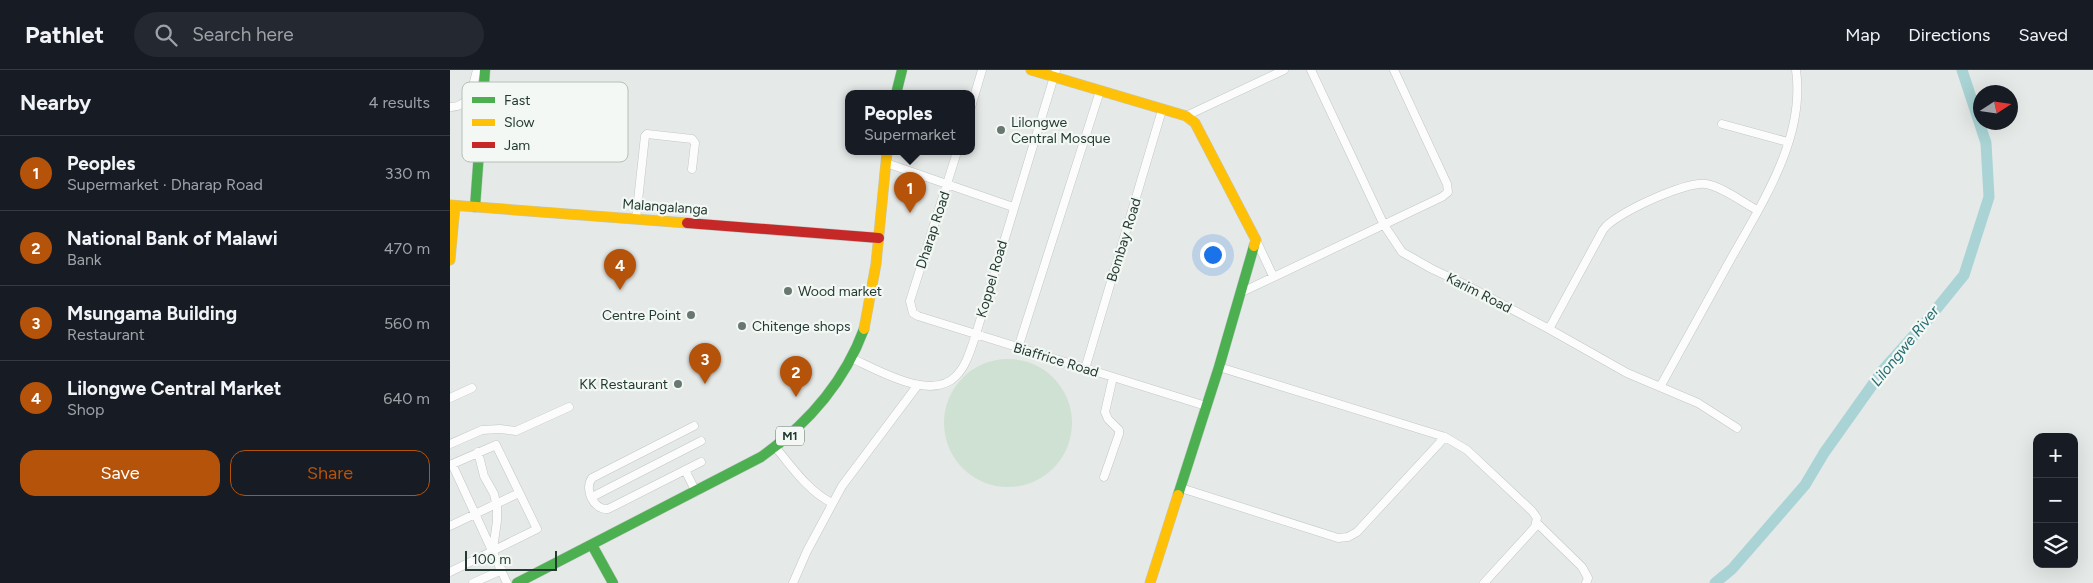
<!DOCTYPE html>
<html lang="en">
<head>
<meta charset="utf-8">
<style>
	body { margin:0; font-family:Figtree,sans-serif; background:#242831; color:#f1f3f6 }
	.controls { position:absolute; right:15px; bottom:15px; display:grid; overflow:hidden; border-radius:10px; box-shadow:0 5px 20px #0002 }
	.controls button { width:45px; height:45px; display:grid; place-items:center; padding:0; border:0; border-bottom:1px solid #363941; background:#171b24; color:#f1f3f6; font:25px sans-serif }
	.compass { position:absolute; left:1523px; top:15px; width:45px; height:45px; border-radius:50%; background:#171b24; box-shadow:0 5px 20px #0002; rotate:78deg }
	.scale { position:absolute; left:15px; bottom:12px; width:92px; box-sizing:border-box; padding-left:5px; border:2px solid #243b32; border-top:0; font-size:14px; line-height:18px; white-space:nowrap; color:#243b32; -webkit-text-stroke:4px #f3f8f5; paint-order:stroke }
	.you { position:absolute; left:762px; top:184px; width:18px; height:18px; margin:-12px; border:4px solid #fff; border-radius:50%; background:#1a73e8; box-shadow:0 0 0 8px #1a73e833 }
	.badge { display:grid; place-items:center; width:32px; height:32px; border-radius:50%; background:#b45309; color:#fff; font-size:16px; font-weight:700 }
	.pin { position:absolute; translate:-50% -41px; filter:drop-shadow(0 1px 2px #0008) }
	.pin::after { content:''; position:absolute; top:26px; width:18px; height:15px; background:inherit; clip-path:polygon(0 0,100% 0,50% 100%) }
	.popup { position:absolute; left:395px; top:20px; width:130px; height:65px; box-sizing:border-box; display:grid; place-content:center; border-radius:10px; background:#171b24; filter:drop-shadow(0 1px 4px #0005); font-size:16px; white-space:nowrap; color:#9ea1a6 }
	.popup b { font-size:19px; color:#f1f3f6 }
	.popup::after { content:''; position:absolute; left:50%; top:100%; margin-left:-10px; border:10px solid transparent; border-top-color:#171b24 }
	.list { margin:0; padding:0; list-style:none }
	h2 { display:flex; justify-content:space-between; align-items:center; height:65px; margin:0; padding:0 20px; font-size:21px }
	h2 small { font-size:16px; font-weight:400; color:#9ea1a6 }
	.list li { display:grid; grid-template-columns:32px 1fr auto; gap:15px; align-items:center; box-sizing:border-box; height:75px; padding:0 20px; border-top:1px solid #363941 }
	.list b { display:block; font-size:19px; white-space:nowrap }
	.list p { margin:0; font-size:16px; white-space:nowrap; color:#9ea1a6 }
	.list em { font-size:16px; font-style:normal; color:#9ea1a6 }
	.actions { display:flex; gap:10px; padding:15px 20px }
	.actions a { flex:1; padding:11px 0; border:1px solid #b45309; border-radius:15px; text-align:center; font-size:18px; color:#b45309 }
	.actions .main { background:#b45309; color:#fff }
	.icon { flex:none; width:28px; height:28px; fill:none; stroke:currentColor; stroke-width:2; stroke-linecap:round; stroke-linejoin:round }
	.map { position:relative; flex:none; width:1643px; height:513px; overflow:hidden }
	header { display:flex; align-items:center; gap:30px; box-sizing:border-box; height:70px; padding:0 25px; background:#171b24; border-bottom:1px solid #363941 }
	header strong { font-size:24px }
	nav { display:flex; gap:28px; margin-inline-start:auto; font-size:18px }
	.search { width:350px; height:45px; background:#242831; display:flex; align-items:center; gap:12px; box-sizing:border-box; padding:0 18px; border-radius:28px; color:#9ea1a6; font-size:19px }
	main { display:flex }
	aside { flex:1; background:#171b24 }
	.map>svg:first-child { display:block }
	.green { fill:#cfe1d3 }
	.lines { fill:none; stroke-linecap:round; stroke-linejoin:round }
	.river { stroke:#a9d3d4; stroke-width:11 }
	.street-casing { stroke:#c2c6c4; stroke-width:9 }
	.fast-casing { stroke:#c0c7c4; stroke-width:11 }
	.slow-casing { stroke:#c0c7c4; stroke-width:11 }
	.jam-casing { stroke:#c0c7c4; stroke-width:11 }
	.street { stroke:#fbfcfb; stroke-width:8 }
	.fast { stroke:#4caf50; stroke-width:10 }
	.slow { stroke:#ffc107; stroke-width:10 }
	.jam { stroke:#c62828; stroke-width:10 }
	.poi-dot { fill:#687871; stroke:#f3f8f5; stroke-width:2 }
	.labels { text-anchor:middle; dominant-baseline:central; stroke-width:4.5; stroke-linejoin:round; paint-order:stroke }
	.shield { fill:#f3f8f5; stroke:#62746c; stroke-width:1 }
	.shield-label { font-size:12px; font-weight:bold; fill:#243b32 }
	.poi-label { font-size:14px; fill:#243b32; stroke:#f3f8f5; text-anchor:start }
	.street-label { font-size:14px; fill:#243b32; stroke:#f3f8f5 }
	.water-label { font-size:15px; font-style:italic; fill:#236d72; stroke:#f3f8f5 }
	.key { fill:#f3f8f5; stroke:#b5bfba; stroke-width:1 }
	.key-label { font-size:14px; fill:#243b32 }
</style>
</head>
<body>
<header>
<strong>Pathlet</strong>
<div class="search"><svg class="icon" aria-label="search" viewBox="0 0 24 24"><circle cx="10" cy="10" r="6"/><path d="M15 15l6 6"/></svg>Search here</div>
<nav><a>Map</a><a>Directions</a><a>Saved</a></nav>
</header>
<main>
<aside>
<h2>Nearby<small>4 results</small></h2>
<ul class="list">
<li><span class="badge">1</span><div><b>Peoples</b><p>Supermarket · Dharap Road</p></div><em>330 m</em></li>
<li><span class="badge">2</span><div><b>National Bank of Malawi</b><p>Bank</p></div><em>470 m</em></li>
<li><span class="badge">3</span><div><b>Msungama Building</b><p>Restaurant</p></div><em>560 m</em></li>
<li><span class="badge">4</span><div><b>Lilongwe Central Market</b><p>Shop</p></div><em>640 m</em></li>
</ul>
<div class="actions"><a class="main">Save</a><a>Share</a></div>
</aside>
<div class="map">
<svg width="1643" height="513" viewBox="0 0 1643 513">
	<rect width="100%" height="100%" fill="#e5e9e7"/>
	<path class="green" d="M494 353a64 64 0 1 1 128 0a64 64 0 1 1-128 0Z"/>
	<g class="lines">
		<path class="river" d="M1265,513L1282,499L1355,415L1374,383L1433,300L1475,253L1514,205L1539,127L1536,73L1512,0"/>
		<defs>
			<path id="street" d="M861,0L934,155L952,182L982,199L1014,214L1099,259L1177,303L1248,333L1287,358
				M0,37C20,38 23,15 27,0
				M521,37L532,0
				M736,46L834,0
				M1272,54L1338,72
				M507,82L460,231L463,243L468,246L756,336
				M436,93L563,137
				M186,149L195,66L197,64L242,69L245,73L242,99
				M806,170L823,206
				M792,222L992,127L998,122L997,114L944,0
				M1099,259L1153,160C1163,144 1236,111 1256,114C1273,117 1292,132 1307,140
				M568,278L650,21
				M401,288C428,300 481,332 506,306C517,295 521,278 526,264L606,0
				M769,297L995,367L1017,380L1082,441L1087,448L1085,457L1034,513
				M635,299L712,40
				M1210,317C1233,276 1255,235 1278,194C1310,136 1356,69 1346,0
				M0,328L22,318
				M244,356L142,408C134,419 143,440 158,439L251,392
				M0,374L32,360L50,359L66,361L119,337
				M326,378C343,398 358,421 382,433
				M28,382L34,406L44,424L47,437V451L43,479
				M2,394L57,513
				M0,395L46,375L87,459L0,502
				M235,400L246,422
				M654,407L669,364V360L658,349L655,342L663,307
				M731,418L888,468L898,467L907,462L995,367
				M142,427L251,371
				M1087,453L1132,497L1138,508L1136,513
				M0,456L69,423
				M23,513L52,500
				M343,513L357,481L392,416L467,316"/>
			<path id="fast" d="M446,24L452,0
				M25,137L35,0
				M728,425L769,297L804,176
				M142,475L163,513
				M67,513L311,387C358,354 394,313 414,259"/>
			<path id="slow" d="M581,0L736,46L745,53L806,170L804,176
				M0,135L237,153
				M0,190L5,136
				M414,259L426,194L437,82
				M700,513L728,425"/>
			<path id="jam" d="M237,153L429,168"/>
		</defs>
		<use href="#street" class="street-casing"/>
		<use href="#fast" class="fast-casing"/>
		<use href="#slow" class="slow-casing"/>
		<use href="#jam" class="jam-casing"/>
		<use href="#street" class="street"/>
		<use href="#fast" class="fast"/>
		<use href="#slow" class="slow"/>
		<use href="#jam" class="jam"/>
	</g>
	<g class="poi-dot">
		<circle cx="551" cy="60" r="5"/>
		<circle cx="338" cy="221" r="5"/>
		<circle cx="241" cy="245" r="5"/>
		<circle cx="292" cy="256" r="5"/>
		<circle cx="228" cy="314" r="5"/>
	</g>
	<g class="labels">
		<rect class="shield" x="326" y="356.5" width="28" height="19" rx="4"/>
		<g class="shield-label">
			<text x="340" y="366">M1</text>
		</g>
		<g class="poi-label">
			<text x="561" y="52">Lilongwe<tspan x="561" dy="16">Central Mosque</tspan></text>
			<text x="348" y="221">Wood market</text>
			<text x="231" y="245" text-anchor="end">Centre Point</text>
			<text x="302" y="256">Chitenge shops</text>
			<text x="218" y="314" text-anchor="end">KK Restaurant</text>
		</g>
		<g class="street-label">
			<text transform="translate(215 137) rotate(4)">Malangalanga</text>
			<text transform="translate(483 160) rotate(-72)">Dharap Road</text>
			<text transform="translate(674 170) rotate(-73)">Bombay Road</text>
			<text transform="translate(542 209) rotate(-74)">Koppel Road</text>
			<text transform="translate(1029 223) rotate(27)">Karim Road</text>
			<text transform="translate(606 290) rotate(17)">Biaffrice Road</text>
		</g>
		<g class="water-label">
			<text transform="translate(1455 276) rotate(-51)">Lilongwe River</text>
		</g>
	</g>
	<rect x="12" y="12" width="166" height="80" rx="8" class="key"/>
	<rect x="22" y="27" width="23" height="6" fill="#4caf50"/>
	<rect x="22" y="49" width="23" height="7" fill="#ffc107"/>
	<rect x="22" y="72" width="23" height="6" fill="#c62828"/>
	<g class="key-label">
		<text x="54" y="35">Fast</text>
		<text x="54" y="57">Slow</text>
		<text x="54" y="80">Jam</text>
	</g>
</svg>
<div class="controls">
<button>+</button>
<button>−</button>
<button><svg class="icon" aria-label="layers" viewBox="0 0 24 24"><path d="M12 4l9 5-9 5-9-5zM3 14l9 5 9-5"/></svg></button>
</div>
<svg class="compass" viewBox="-18 -18 36 36"><path d="M0-13l5 13h-10z" fill="#e53935"/><path d="M0 13l5-13h-10z" fill="#9ea1a6"/></svg>
<div class="scale">100 m</div>
<div class="you"></div>
<div class="pin badge" style="left:460px;top:143px">1</div>
<div class="popup"><b>Peoples</b>Supermarket</div>
<div class="pin badge" style="left:346px;top:327px">2</div>
<div class="pin badge" style="left:255px;top:314px">3</div>
<div class="pin badge" style="left:170px;top:220px">4</div>
</div>
</main>
</body>
</html>
